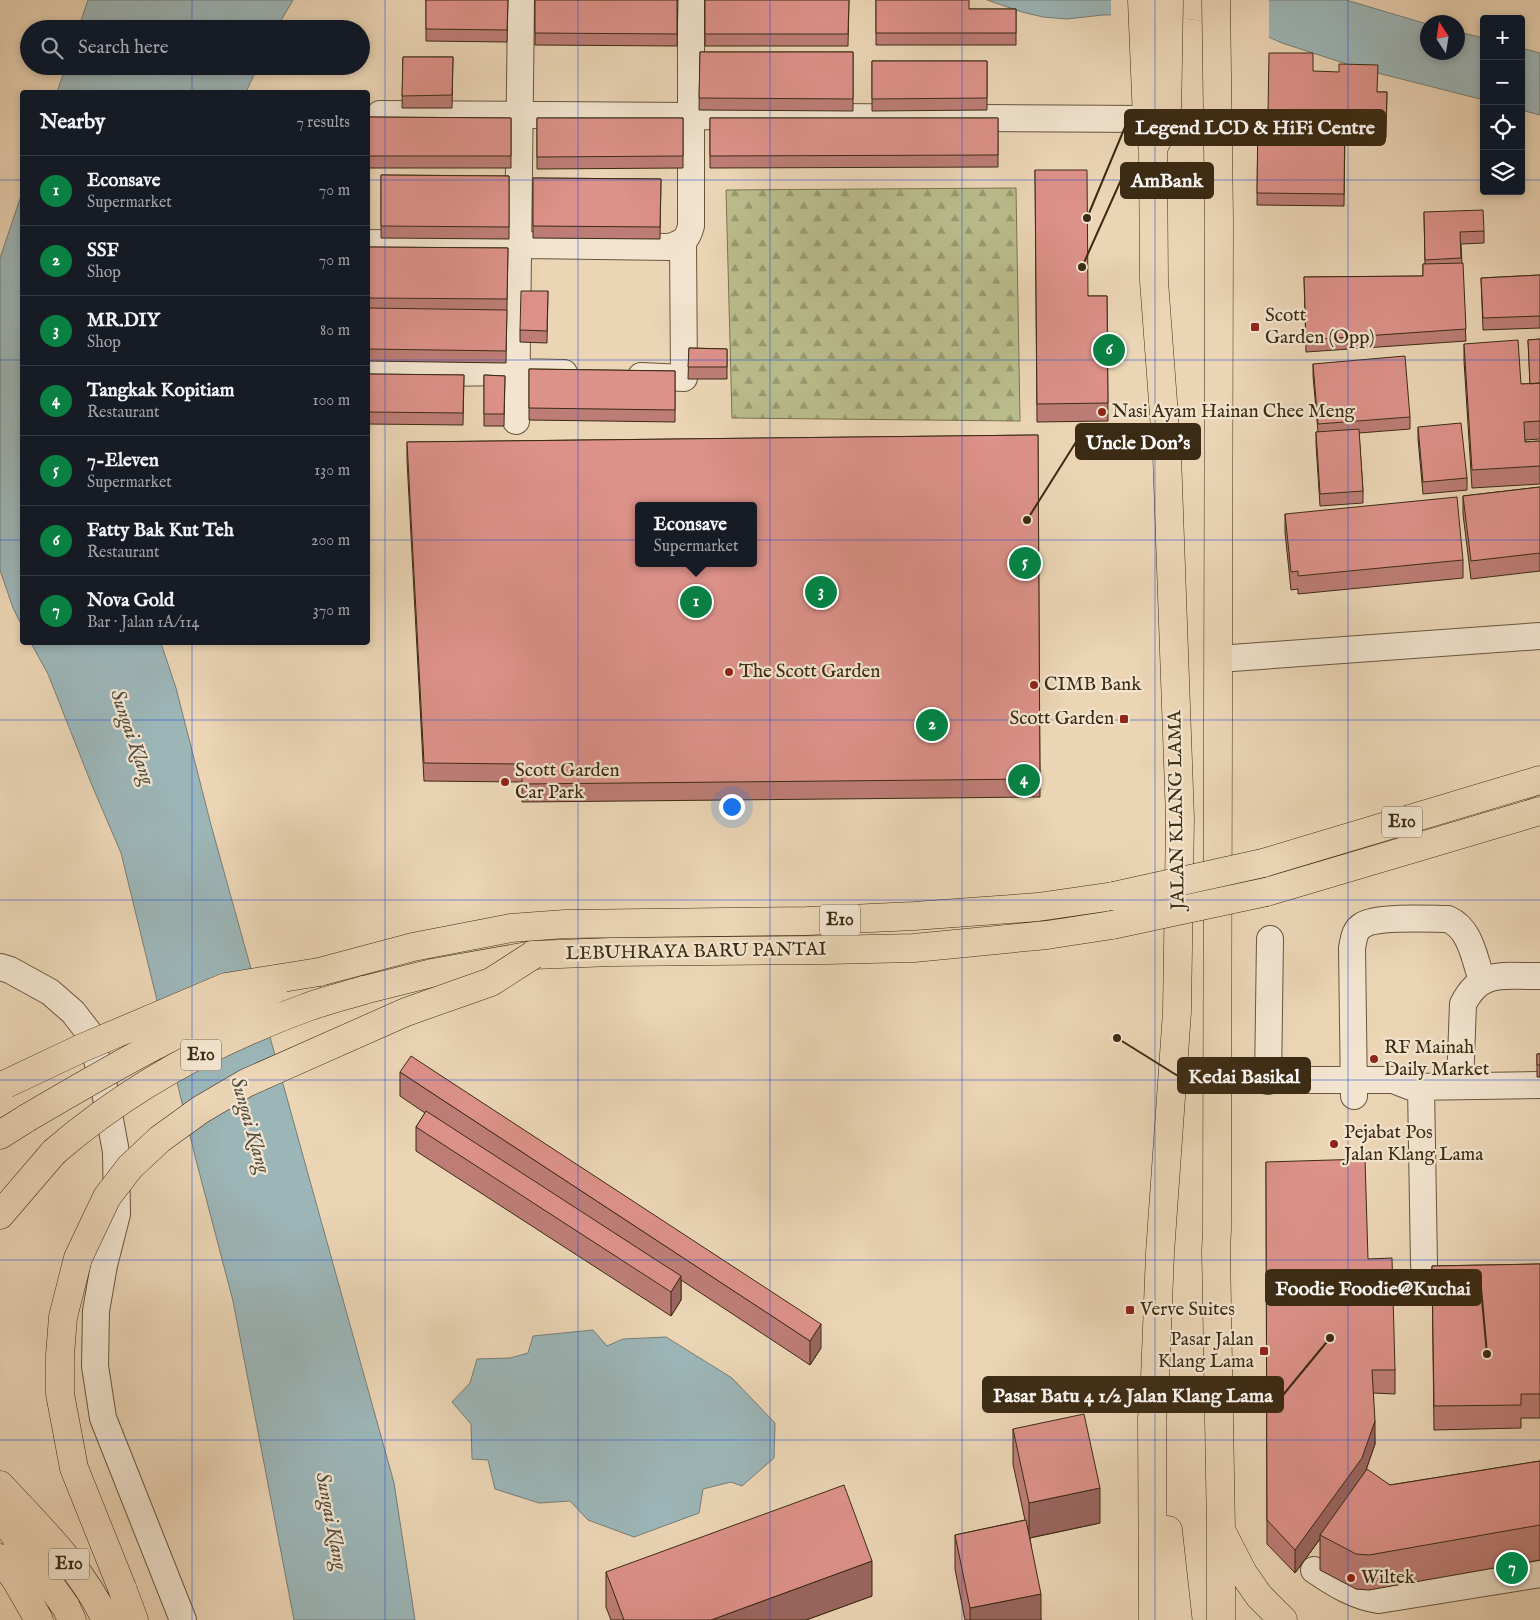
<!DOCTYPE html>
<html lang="en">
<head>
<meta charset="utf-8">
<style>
	body { margin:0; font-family:"IM FELL English",serif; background:#20242c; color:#f1f3f6 }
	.controls { position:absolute; right:15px; top:15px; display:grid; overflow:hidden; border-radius:5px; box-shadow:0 2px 8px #0003 }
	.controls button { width:45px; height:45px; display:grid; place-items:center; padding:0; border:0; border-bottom:1px solid #363941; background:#171b24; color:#f1f3f6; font:25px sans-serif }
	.compass { position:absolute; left:1420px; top:15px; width:45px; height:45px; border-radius:50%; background:#171b24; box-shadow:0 2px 8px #0003; rotate:348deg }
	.you { position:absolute; left:731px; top:806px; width:18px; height:18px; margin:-12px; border:4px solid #fff; border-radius:50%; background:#1a73e8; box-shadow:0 0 0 8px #1a73e833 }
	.badge { display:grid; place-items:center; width:32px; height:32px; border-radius:50%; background:#0b8043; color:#fff; font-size:16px; font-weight:700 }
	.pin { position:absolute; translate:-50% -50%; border:2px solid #fff; box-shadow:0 1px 5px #0006 }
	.popup { position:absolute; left:635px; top:502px; width:122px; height:65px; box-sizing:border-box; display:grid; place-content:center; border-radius:5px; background:#171b24; filter:drop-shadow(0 1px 4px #0005); font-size:16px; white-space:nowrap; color:#9ea1a6 }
	.popup b { font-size:19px; color:#f1f3f6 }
	.popup::after { content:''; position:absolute; left:50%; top:100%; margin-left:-10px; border:10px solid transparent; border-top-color:#171b24 }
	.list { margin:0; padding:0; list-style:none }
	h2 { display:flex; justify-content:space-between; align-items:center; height:65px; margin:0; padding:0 20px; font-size:21px }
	h2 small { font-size:16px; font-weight:400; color:#9ea1a6 }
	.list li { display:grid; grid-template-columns:32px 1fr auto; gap:15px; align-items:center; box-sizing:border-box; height:70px; padding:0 20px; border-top:1px solid #363941 }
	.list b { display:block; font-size:19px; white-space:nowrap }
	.list p { margin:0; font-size:16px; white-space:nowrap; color:#9ea1a6 }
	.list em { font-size:16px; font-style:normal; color:#9ea1a6 }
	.icon { flex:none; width:28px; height:28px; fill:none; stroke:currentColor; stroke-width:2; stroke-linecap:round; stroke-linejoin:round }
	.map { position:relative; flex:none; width:1540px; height:1620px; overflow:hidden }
	.search { position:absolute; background:#171b24; box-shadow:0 2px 8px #0003; left:20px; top:20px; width:350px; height:55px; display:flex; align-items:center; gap:12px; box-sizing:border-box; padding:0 18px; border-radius:28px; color:#9ea1a6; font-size:19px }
	.panel { position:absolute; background:#171b24; box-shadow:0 2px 8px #0003; left:20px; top:90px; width:350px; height:555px; border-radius:5px }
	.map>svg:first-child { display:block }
	.forest { fill:url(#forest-firs); stroke:#7b7450 }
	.water { fill:#9cb6b8; stroke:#767e76 }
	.pier { fill:#ebd5b5 }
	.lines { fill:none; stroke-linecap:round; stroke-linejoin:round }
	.minor-casing { stroke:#68563c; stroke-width:28 }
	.major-casing { stroke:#3c2b14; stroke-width:29 }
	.highway-casing { stroke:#3c2b14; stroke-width:29 }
	.minor { stroke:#f2e4cf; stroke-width:26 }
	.major { stroke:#ebd5b5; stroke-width:28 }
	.highway { stroke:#ebd5b5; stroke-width:28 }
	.highway-bridge-casing { stroke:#3c2b14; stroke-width:29; stroke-linecap:butt }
	.highway-bridge { stroke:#ebd5b5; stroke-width:28 }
	.wall { fill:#bd7d76; stroke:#3c2b14 }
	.shaded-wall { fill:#9a6660; stroke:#3c2b14 }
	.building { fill:#dc9189; stroke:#3c2b14; fill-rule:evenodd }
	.grid { fill:none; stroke:#1d4ed8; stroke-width:1; stroke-opacity:0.55 }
	.poi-dot { fill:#8f2418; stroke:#f2e4cf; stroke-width:2 }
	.labels { text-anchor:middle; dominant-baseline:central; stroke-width:4.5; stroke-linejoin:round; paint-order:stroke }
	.shield { fill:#f2e4cf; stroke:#73624c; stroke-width:1 }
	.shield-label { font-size:18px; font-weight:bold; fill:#3c2b14 }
	.poi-label { font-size:19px; fill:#3c2b14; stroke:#f2e4cf; text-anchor:start }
	.street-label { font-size:19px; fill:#3c2b14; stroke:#f2e4cf }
	.water-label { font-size:20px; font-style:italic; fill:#544e3d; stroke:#f2e4cf }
	.leader { fill:none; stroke:#3c2b14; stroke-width:2 }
	.callout-dot { fill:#3c2b14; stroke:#f2e4cf; stroke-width:2 }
	.callout { fill:#3c2b14; stroke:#3c2b14; stroke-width:2 }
	.callout-label { font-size:20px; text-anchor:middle; font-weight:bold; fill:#fff }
</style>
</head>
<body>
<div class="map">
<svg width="1540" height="1620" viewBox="0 0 1540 1620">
	<defs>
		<pattern id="forest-firs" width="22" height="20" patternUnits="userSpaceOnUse" patternTransform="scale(1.25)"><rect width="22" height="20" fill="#babd8c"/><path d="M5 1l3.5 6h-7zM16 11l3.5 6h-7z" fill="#989a71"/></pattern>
	</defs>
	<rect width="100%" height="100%" fill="#ebd5b5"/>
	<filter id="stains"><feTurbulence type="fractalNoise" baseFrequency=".004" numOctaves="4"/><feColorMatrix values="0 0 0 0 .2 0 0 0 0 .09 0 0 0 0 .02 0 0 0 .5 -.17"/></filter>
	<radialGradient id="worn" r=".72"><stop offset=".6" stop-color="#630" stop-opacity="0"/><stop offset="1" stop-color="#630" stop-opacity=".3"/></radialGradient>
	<path class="forest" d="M1016,188L1020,421L732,418L726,190Z"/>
	<path class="water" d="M88,0H293L276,29H78Z
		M987,0H1346L1427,24L1428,52H1458V32L1484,38V100L1362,69L1282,43L1253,30L1234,24L1150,14L1103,15L1067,19L1043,17L1022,12Z
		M1521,48L1540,53V115L1521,110Z
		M66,66H258L246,92H57Z
		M22,193V626L13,608L0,570V258Z
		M31,643H161L176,688L211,825L394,1483L415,1620H294L233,1301L196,1160L121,853L91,783L48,674Z
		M593,1330L607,1346L623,1339L666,1337L732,1378L775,1423L774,1458L742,1486L731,1482L703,1489L699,1513L634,1537L588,1520L570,1501L539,1503L495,1489L488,1460L472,1459L471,1424L452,1402L470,1383L477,1359L510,1358L528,1353L533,1336Z"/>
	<path class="pier" d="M1111,0H1269V40L1234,26L1190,19L1150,17L1111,18Z"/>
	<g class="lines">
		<defs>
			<path id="minor" d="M380,114L1147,119
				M368,243L670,247C683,242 687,241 691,226V0
				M368,374L517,372L564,373
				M641,376L684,378L683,242
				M516,421L521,0
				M1218,659L1540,636
				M0,967L10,970L50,992L73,1012L90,1034L104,1087L116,1152L117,1214L104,1265L96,1311L95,1366L103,1418L183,1620
				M1217,1080H1393L1411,1087L1540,1085
				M1268,1081L1270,939
				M1460,1085L1463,1004C1481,968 1505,977 1540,976
				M1421,1086L1424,1265
				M1354,1096L1352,948C1354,939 1354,930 1363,925C1377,916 1430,919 1448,919C1471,929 1474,958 1482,980
				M1314,1570C1333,1583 1355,1597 1379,1600L1540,1574"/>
			<path id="major" d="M1142,0L1147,119L1153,149L1154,281L1167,456L1180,818L1177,1012L1160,1253L1154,1403L1152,1418L1153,1620
				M1216,0L1219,218L1217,1229L1216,1251L1221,1530V1620
				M1153,149L1167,119L1169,0
				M1168,1530L1178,1620
				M1223,1534L1243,1573L1259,1596L1283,1620"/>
			<path id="highway" d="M1263,863L1540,780
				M1266,892L1540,811
				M319,972L413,947L511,928L565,924L807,921L914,916L1038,907L1114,896
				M364,990L432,973L533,955L612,952L827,950L914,948L1047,935L1112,925
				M0,1135L27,1118
				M0,1215L54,1152
				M0,1485C38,1526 82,1568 106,1620
				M0,1519L11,1530L66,1607L72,1620
				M0,1558L16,1580L39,1620
				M122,1588L134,1620"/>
		</defs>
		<use href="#minor" class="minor-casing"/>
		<use href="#major" class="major-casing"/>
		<use href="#highway" class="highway-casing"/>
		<use href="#minor" class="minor"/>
		<use href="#major" class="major"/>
		<use href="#highway" class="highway"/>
		<defs>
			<path id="highway-bridge" d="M1114,896L1263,863
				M1112,925L1266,892
				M6,1084L82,1048L226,987L319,972
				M27,1118C107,1071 187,1025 273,990
				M54,1152C127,1089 215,1041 305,1008C324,1001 344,996 364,990
				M122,1588L74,1468L60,1394V1355L63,1317L78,1258L107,1197L130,1167L160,1139L200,1110L246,1083L406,1012L491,982L533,955"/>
		</defs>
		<use href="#highway-bridge" class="highway-bridge-casing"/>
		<use href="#highway-bridge" class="highway-bridge"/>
	</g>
	<path class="wall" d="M426,0H508L507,42L426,41Z
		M535,0H678L677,46L535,45Z
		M705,0H849L848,46H705Z
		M876,0L969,9H1016V45H876Z
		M700,52H853V111L699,110Z
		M403,57H453L452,108H402Z
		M872,61H987V110L872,111Z
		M1313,71L1377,92H1387L1386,138H1359V124H1345L1344,206L1257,205L1258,112H1268Z
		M368,117L511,118V168H368Z
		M537,118H683V168L537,169Z
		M710,118H998V167L710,168Z
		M1035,170L1088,296H1107L1108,421L1037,422Z
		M381,175L509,176V239L381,238Z
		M533,178L661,179L660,239L533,238Z
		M1424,212L1484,231V243L1461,244L1466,341L1306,352L1304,277L1423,276V264H1425Z
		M368,247L508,248L506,363L368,361Z
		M1540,275V328L1483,330L1481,278Z
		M548,291L547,343L520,342V330Z
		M1540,339V439L1525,440V442L1540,441V484L1472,488L1464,361V344L1521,384H1530L1528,340Z
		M689,348L727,349V379H688Z
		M1313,364L1410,417V429L1359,433L1363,491V503L1320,506L1316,444V432H1318L1313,376Z
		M529,369L675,371V422L529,420Z
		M368,374L464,375L463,425L368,424Z
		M484,375L505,376L504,426H484Z
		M1418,427L1467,478V490L1423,494L1418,439Z
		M1038,435L1040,797L522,802V782L424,781L407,460V442Z
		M1540,487V571L1471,579L1463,514V496Z
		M1285,514L1463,560V578L1298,594V589L1291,590L1285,532Z
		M1537,1054H1540V1077H1537Z
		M400,1072L821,1348L810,1365L681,1280V1300L671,1316L416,1151V1127L425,1113L400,1096Z
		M1266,1162L1368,1259L1395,1370V1394L1373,1393L1375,1444L1365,1472L1390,1485L1540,1461V1560L1369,1590L1356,1589L1320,1570V1539L1295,1573L1267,1544Z
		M1540,1264V1418H1521V1428L1434,1430L1432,1266Z
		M1013,1429L1100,1523L1030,1538L1041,1620H965L955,1569V1535L1025,1520L1013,1464Z
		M606,1572L872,1596L806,1620H611L606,1607Z"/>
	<path class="shaded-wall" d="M681,1276V1300L671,1316V1292Z
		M821,1324V1348L810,1365V1341Z
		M1375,1421V1444L1362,1482L1320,1535V1539L1295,1573V1550Z
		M1100,1488V1523L1029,1538V1503Z
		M872,1561V1596L806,1620H711Z
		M1041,1594V1620H970V1608Z"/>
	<path class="building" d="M426,0H508L507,30L426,29Z
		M535,0H677V34L535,33Z
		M705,0H849L848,34H705Z
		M876,0H969V9H1016V33H876Z
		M700,52H853V99L699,98Z
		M1269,53H1313V71L1339,72V64L1378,65L1377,92H1387L1386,126H1359V112H1345L1344,194L1257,193L1258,112H1268Z
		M403,57H453L452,95L402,96Z
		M872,61H987V98L872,99Z
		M368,117L511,118V156H368Z
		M537,118H683V156L537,157Z
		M710,118H998V155L710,156Z
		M1035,170H1087L1088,296H1107L1108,403L1037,404Z
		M381,175L509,176V227L381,226Z
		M533,178L661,179L660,227L533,226Z
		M1483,210L1484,231L1460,232L1461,258L1425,260L1424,212Z
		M368,247L508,248L507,299L368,298Z
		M1463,263L1466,329L1306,340L1304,277L1423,276V264Z
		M1540,275V316L1483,318L1481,278Z
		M521,291H548L547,331L520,330Z
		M368,308L507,310L506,351L368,349Z
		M1540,339V383L1530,384L1528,340Z
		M1518,340L1521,384L1540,383V421L1524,422L1525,442L1540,441V466L1472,470L1464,344Z
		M689,348L727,349V367H688Z
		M1405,356L1410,417L1318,424L1313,364Z
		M529,369L675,371V410L529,408Z
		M368,374L464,375L463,413L368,412Z
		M484,375L505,376L504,414H484Z
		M1461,423L1467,478L1423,482L1418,427Z
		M1359,429L1363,491L1320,494L1316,432Z
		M1038,435L1040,779L522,784V764L424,763L407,442ZM638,506H754V563H638Z
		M1540,487V553L1471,561L1463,496Z
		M1457,497L1463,560L1298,576V571L1291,572L1285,514Z
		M1537,1054H1540V1065H1537Z
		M411,1056L821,1324L810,1341L400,1072Z
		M426,1111L681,1276L671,1292L416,1127Z
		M1365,1159L1368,1259L1392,1258L1395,1370H1372L1375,1421L1362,1458L1295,1550L1267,1520L1266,1162Z
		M1540,1264V1394H1521V1405L1434,1406L1432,1266Z
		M1084,1414L1100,1488L1029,1503L1013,1429Z
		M1540,1461V1525L1369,1555L1356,1554L1320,1535L1367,1469L1390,1485Z
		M844,1485L872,1561L711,1620H624L606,1572Z
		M1026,1520L1041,1594L970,1608L955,1535Z"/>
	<path class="grid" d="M192,0V29M385,0V1620M578,0V1620M770,0V1620M962,0V1620M1155,0V1620M1348,0V1620M192,66V92M0,180H22M368,180H1484M1521,180H1540M0,360H22M368,360H1540M0,540H22M368,540H1540M192,642V1620M0,720H1540M0,900H1540M0,1080H1540M0,1260H1540M0,1440H1540"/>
	<g class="poi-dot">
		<rect x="1250" y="322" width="10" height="10" rx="2.5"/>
		<circle cx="1102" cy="412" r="5"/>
		<circle cx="729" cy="672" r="5"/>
		<circle cx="1034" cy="685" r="5"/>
		<rect x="1119" y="714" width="10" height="10" rx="2.5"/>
		<circle cx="505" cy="782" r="5"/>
		<circle cx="1374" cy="1059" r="5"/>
		<circle cx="1334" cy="1144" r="5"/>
		<rect x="1125" y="1305" width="10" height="10" rx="2.5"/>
		<rect x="1259" y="1346" width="10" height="10" rx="2.5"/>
		<circle cx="1351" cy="1578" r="5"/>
	</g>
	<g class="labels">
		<g class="shield">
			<rect x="1382" y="806.5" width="40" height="31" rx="4"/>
			<rect x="820" y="904.5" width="40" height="31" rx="4"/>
			<rect x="181" y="1039.5" width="40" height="31" rx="4"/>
			<rect x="49" y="1548.5" width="40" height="31" rx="4"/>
		</g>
		<g class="shield-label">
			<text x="1402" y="822">E10</text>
			<text x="840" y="920">E10</text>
			<text x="201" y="1055">E10</text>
			<text x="69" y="1564">E10</text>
		</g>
		<g class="poi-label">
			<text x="1265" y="316">Scott<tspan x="1265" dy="22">Garden (Opp)</tspan></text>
			<text x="1112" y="412">Nasi Ayam Hainan Chee Meng</text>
			<text x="739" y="672">The Scott Garden</text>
			<text x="1044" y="685">CIMB Bank</text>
			<text x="1114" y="719" text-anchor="end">Scott Garden</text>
			<text x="515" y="771">Scott Garden<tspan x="515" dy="22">Car Park</tspan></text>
			<text x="1384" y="1048">RF Mainah<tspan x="1384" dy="22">Daily Market</tspan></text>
			<text x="1344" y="1133">Pejabat Pos<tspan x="1344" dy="22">Jalan Klang Lama</tspan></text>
			<text x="1140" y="1310">Verve Suites</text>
			<text x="1254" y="1340" text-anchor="end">Pasar Jalan<tspan x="1254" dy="22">Klang Lama</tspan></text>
			<text x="1361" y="1578">Wiltek</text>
		</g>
		<g class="street-label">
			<text transform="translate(1177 810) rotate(-91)">JALAN KLANG LAMA</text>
			<text transform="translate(696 952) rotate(-1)">LEBUHRAYA BARU PANTAI</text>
		</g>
		<g class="water-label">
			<text transform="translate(132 737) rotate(71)">Sungai Klang</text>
			<text transform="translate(250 1125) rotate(74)">Sungai Klang</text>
			<text transform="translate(331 1521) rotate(79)">Sungai Klang</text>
		</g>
	</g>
	<path class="leader" d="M1087 218L1125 127M1082 267L1121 180M1027 520L1076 442M1117 1038L1178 1076M1487 1354L1481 1288M1330 1338L1283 1395"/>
	<g class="callout-dot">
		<circle cx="1087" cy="218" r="5"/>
		<circle cx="1082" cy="267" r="5"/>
		<circle cx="1027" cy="520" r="5"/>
		<circle cx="1117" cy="1038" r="5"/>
		<circle cx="1487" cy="1354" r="5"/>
		<circle cx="1330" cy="1338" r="5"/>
	</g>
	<g class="callout">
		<rect x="1125" y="110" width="260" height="35" rx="5"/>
		<rect x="1121" y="163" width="92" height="35" rx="5"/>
		<rect x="1076" y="424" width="124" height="35" rx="5"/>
		<rect x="1178" y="1058" width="132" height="35" rx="5"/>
		<rect x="1266" y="1270" width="215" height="35" rx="5"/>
		<rect x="983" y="1377" width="300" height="35" rx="5"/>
	</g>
	<g class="callout-label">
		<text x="1255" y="134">Legend LCD &amp; HiFi Centre</text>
		<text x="1167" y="187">AmBank</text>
		<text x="1138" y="449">Uncle Don's</text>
		<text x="1244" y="1083">Kedai Basikal</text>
		<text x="1373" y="1295">Foodie Foodie@Kuchai</text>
		<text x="1133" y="1402">Pasar Batu 4 1/2 Jalan Klang Lama</text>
	</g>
	<rect width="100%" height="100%" filter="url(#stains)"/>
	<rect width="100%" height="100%" fill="url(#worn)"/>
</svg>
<div class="controls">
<button>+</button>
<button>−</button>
<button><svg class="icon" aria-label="locate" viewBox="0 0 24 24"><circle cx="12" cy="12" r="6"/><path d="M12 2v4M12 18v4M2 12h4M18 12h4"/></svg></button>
<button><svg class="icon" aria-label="layers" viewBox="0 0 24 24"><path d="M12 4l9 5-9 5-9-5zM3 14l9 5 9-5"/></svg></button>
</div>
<svg class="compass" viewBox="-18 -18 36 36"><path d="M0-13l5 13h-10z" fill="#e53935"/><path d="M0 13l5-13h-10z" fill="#9ea1a6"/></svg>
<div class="you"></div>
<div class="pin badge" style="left:696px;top:602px">1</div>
<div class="popup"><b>Econsave</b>Supermarket</div>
<div class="pin badge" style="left:932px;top:725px">2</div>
<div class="pin badge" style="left:821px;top:592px">3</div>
<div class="pin badge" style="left:1024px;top:780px">4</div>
<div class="pin badge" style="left:1025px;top:563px">5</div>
<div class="pin badge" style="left:1109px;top:350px">6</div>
<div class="pin badge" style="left:1512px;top:1568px">7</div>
<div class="search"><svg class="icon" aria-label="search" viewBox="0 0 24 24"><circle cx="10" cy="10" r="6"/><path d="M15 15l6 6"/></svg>Search here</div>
<section class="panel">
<h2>Nearby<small>7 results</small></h2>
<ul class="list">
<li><span class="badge">1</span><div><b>Econsave</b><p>Supermarket</p></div><em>70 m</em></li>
<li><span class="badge">2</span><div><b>SSF</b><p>Shop</p></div><em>70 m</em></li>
<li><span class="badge">3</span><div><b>MR.DIY</b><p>Shop</p></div><em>80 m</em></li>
<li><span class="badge">4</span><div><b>Tangkak Kopitiam</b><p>Restaurant</p></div><em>100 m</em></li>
<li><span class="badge">5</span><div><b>7-Eleven</b><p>Supermarket</p></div><em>130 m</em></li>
<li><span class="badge">6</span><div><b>Fatty Bak Kut Teh</b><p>Restaurant</p></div><em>200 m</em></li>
<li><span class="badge">7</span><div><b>Nova Gold</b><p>Bar · Jalan 1A/114</p></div><em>370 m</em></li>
</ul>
</section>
</div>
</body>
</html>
